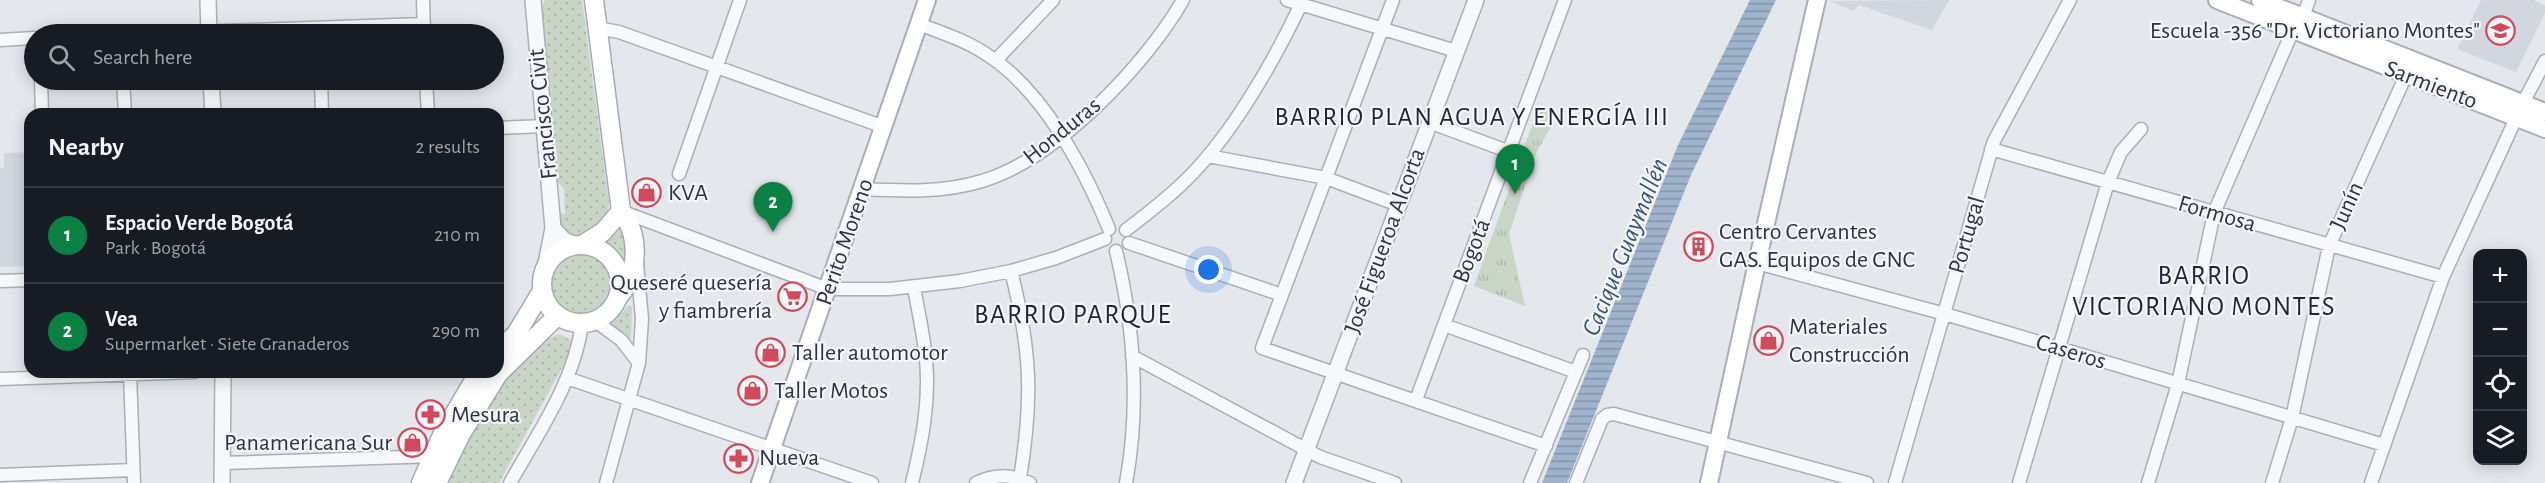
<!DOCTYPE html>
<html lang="en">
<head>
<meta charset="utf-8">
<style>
	body { margin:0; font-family:"Alegreya Sans",sans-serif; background:#242831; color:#f1f3f6 }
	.controls { position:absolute; right:18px; bottom:18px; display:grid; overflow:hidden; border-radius:12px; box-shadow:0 3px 15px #0003 }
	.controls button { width:54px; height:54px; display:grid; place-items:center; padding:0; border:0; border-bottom:2px solid #363941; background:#171b24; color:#f1f3f6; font:30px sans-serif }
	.you { position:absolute; left:1209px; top:270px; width:21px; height:21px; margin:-15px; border:4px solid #fff; border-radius:50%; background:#1a73e8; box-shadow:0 0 0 9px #1a73e833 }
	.badge { display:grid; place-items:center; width:39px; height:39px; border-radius:50%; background:#0b8043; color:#fff; font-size:20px; font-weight:700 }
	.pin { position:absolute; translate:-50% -50px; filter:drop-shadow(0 2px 3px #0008) }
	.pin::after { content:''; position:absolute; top:32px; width:21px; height:18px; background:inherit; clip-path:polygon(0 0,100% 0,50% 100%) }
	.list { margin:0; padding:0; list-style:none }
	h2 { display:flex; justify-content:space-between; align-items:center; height:78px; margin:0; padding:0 24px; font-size:26px }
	h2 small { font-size:20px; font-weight:400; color:#9ea1a6 }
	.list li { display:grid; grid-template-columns:39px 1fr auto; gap:18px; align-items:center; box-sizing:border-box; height:96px; padding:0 24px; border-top:2px solid #363941 }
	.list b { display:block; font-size:22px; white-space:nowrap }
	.list p { margin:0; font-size:20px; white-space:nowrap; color:#9ea1a6 }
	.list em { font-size:20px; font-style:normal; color:#9ea1a6 }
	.icon { flex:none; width:33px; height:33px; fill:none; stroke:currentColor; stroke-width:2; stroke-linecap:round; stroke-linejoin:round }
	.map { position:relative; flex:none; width:2545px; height:483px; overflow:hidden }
	.search { position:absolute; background:#171b24; box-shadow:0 3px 15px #0003; left:24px; top:24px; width:480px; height:66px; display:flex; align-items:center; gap:15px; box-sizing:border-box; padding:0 21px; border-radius:33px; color:#9ea1a6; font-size:22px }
	.panel { position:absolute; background:#171b24; box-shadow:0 3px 15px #0003; left:24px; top:108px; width:480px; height:270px; border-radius:18px }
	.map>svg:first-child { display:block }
	.built { fill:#d2d6de }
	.grass { fill:url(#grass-dots) }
	.park { fill:url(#park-tufts) }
	.water { fill:url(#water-rules) }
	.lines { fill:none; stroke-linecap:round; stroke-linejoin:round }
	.minor-casing { stroke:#a9aeb7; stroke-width:15 }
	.tertiary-casing { stroke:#a9aeb7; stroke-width:18 }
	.secondary-casing { stroke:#a9aeb7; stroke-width:20 }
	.primary-casing { stroke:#a3abb8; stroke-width:21 }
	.minor { stroke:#f7f8fa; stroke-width:12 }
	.tertiary { stroke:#f7f8fa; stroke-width:15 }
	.secondary { stroke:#fff; stroke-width:16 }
	.primary { stroke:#fff; stroke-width:18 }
	.labels { text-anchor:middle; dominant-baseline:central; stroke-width:4.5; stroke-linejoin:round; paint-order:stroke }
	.poi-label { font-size:24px; fill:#2b3445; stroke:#f4f6f9; text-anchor:start }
	.street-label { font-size:24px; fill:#2b3445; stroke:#f4f6f9 }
	.neighbourhood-label { font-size:26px; letter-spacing:1.5px; fill:#1d2536; stroke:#f4f6f9 }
	.water-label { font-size:26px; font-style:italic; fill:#34527a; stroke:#f4f6f9 }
	.quarter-label { font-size:27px; letter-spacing:1.5px; fill:#1d2536; stroke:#f4f6f9 }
</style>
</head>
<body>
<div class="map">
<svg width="2545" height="483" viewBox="0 0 2545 483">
	<defs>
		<pattern id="grass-dots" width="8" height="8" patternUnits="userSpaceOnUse" patternTransform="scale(1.5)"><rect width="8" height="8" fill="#c9d6c5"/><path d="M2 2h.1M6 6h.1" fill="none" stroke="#adb8ab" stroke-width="1.8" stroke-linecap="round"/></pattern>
		<pattern id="park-tufts" width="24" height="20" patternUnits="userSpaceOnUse" patternTransform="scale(1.5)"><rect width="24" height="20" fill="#c9d6c5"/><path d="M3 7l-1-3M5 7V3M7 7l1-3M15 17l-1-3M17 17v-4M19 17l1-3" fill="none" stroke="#adb8ab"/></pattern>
		<pattern id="water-rules" width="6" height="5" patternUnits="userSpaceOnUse" patternTransform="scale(1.5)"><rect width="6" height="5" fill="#9fb4cc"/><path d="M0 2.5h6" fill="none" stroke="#8293a7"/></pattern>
	</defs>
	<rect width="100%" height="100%" fill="#e4e7ec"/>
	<path class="built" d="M1949,0L1932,30L1859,5L1853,11L1829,1Z
		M2481,0H2534L2545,6V13L2516,72L2457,49Z
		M30,152V266L0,267V168H4V153Z"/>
	<path class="grass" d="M545,0H582L609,203C608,222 594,228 580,237L561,232L555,213L565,214L564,189L558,182L539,15Z
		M618,227L623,229L626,259L624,264L615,251L605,244Z
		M549 284a32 32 0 1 1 64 0a32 32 0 1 1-64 0Z
		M629,305L632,307L631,340L611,324Z
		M560,334L572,341L570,353L499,483H444C471,433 491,386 537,349C544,343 551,336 560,334Z"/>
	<path class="park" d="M1539,106L1559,113L1536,153L1509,234L1525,306L1474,286Z"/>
	<path class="water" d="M1750,0H1776L1691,175L1567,483H1542L1678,145Z"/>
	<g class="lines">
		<defs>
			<path id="minor" d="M423,0L424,34
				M1287,0L1456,51
				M1393,0L1262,348L1546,446
				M919,24C942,33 965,40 986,54C1043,90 1084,168 1109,229
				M598,28L619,32L884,127
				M137,34L424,24
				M0,40L34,38
				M996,60L1053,0
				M41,80L42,114
				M123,80L125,114
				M321,80L322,114
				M426,80L428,114
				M1429,122L1510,152
				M498,128L546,126
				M1991,149L2443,277
				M1208,156L1326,178L1398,205
				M679,174L740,0
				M863,189C903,191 943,193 982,181C1056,159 1145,66 1183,0
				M621,211L828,289H890L960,281L1011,271L1056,258L1105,239
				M1126,230C1147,214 1168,198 1186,180C1233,134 1275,59 1303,0
				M1129,243L1282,295
				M1116,251C1134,326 1140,406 1126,483
				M1757,263L1945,314L2384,445
				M1011,271C1031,349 1033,399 1020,478
				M0,281L30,280
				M594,320L621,340L639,363
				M1444,325L1576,372
				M1132,356L1320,457L1395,483
				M130,374L134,483
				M567,378L872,483
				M0,379L195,372
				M1416,400L1565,0
				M223,463L437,456
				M0,475L133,470
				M510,483C538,433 575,381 582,323
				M606,483L639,363L642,319L637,264
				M912,483C922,442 930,402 926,360C924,336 918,311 914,287
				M976,483C995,474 1011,474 1030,483
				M1530,483L1583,355
				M1576,483L1602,419L1607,415L1614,414L1867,483
				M1895,483L1994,141L2070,0
				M2019,483L2108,182L2121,152L2141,129
				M2148,483L2178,384L2214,213L2293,30L2303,17L2309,0
				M2272,483L2292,418L2329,246L2406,75
				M2371,483L2443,277L2523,103L2545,61"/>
			<path id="tertiary" d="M208,0L209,34
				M533,0L553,228L545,269
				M211,80L213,114
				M553,228L564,240L578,246
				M222,483L223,372
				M1294,483L1476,0"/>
			<path id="secondary" d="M2217,0L2545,129
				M2260,0L2545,112
				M760,483L927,0
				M1709,483L1757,263L1817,0"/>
			<path id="primary" d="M582,245L603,232L621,211L594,0
				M542 284a39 39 0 1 1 78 0a39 39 0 1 1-78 0Z
				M620,295C639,271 640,235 621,211
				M498,351L516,334L542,291
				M421,483L444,431L479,372
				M437,483L461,434L498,374L557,316"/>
		</defs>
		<use href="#minor" class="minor-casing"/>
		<use href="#tertiary" class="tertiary-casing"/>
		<use href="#secondary" class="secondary-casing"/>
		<use href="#primary" class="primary-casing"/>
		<use href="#minor" class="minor"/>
		<use href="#tertiary" class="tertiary"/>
		<use href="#secondary" class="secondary"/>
		<use href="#primary" class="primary"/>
	</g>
	<defs>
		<symbol id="school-ring" viewBox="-11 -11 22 22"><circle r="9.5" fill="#f4f6f9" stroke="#d1495b" stroke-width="1.5"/><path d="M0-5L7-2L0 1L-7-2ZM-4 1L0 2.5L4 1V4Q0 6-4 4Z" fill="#d1495b"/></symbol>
		<symbol id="shop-ring" viewBox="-11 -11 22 22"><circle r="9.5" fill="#f4f6f9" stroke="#d1495b" stroke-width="1.5"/><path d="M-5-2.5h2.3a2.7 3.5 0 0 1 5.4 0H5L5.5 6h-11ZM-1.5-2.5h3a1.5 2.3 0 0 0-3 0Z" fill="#d1495b"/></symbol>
		<symbol id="building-ring" viewBox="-11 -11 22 22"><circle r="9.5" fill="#f4f6f9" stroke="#d1495b" stroke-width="1.5"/><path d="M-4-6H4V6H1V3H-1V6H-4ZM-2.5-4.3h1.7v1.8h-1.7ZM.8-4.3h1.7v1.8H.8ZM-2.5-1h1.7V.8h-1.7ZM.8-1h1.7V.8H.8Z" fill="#d1495b"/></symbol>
		<symbol id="supermarket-ring" viewBox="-11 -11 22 22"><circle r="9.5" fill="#f4f6f9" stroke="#d1495b" stroke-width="1.5"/><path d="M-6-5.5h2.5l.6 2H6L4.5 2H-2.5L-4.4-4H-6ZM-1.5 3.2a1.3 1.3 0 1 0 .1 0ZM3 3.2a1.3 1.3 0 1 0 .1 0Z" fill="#d1495b"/></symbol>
		<symbol id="pharmacy-ring" viewBox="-11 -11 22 22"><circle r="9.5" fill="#f4f6f9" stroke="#d1495b" stroke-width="1.5"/><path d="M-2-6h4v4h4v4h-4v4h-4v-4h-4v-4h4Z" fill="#d1495b"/></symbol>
	</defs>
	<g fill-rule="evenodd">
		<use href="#school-ring" x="2484" y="14" width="33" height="33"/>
		<use href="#shop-ring" x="630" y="176" width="33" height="33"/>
		<use href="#building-ring" x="1682" y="230" width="33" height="33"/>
		<use href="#supermarket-ring" x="776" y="280" width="33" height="33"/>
		<use href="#shop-ring" x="1752" y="324" width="33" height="33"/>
		<use href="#shop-ring" x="754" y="336" width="33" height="33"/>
		<use href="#shop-ring" x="736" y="374" width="33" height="33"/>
		<use href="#pharmacy-ring" x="414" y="398" width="33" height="33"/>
		<use href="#shop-ring" x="396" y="426" width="33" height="33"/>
		<use href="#pharmacy-ring" x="722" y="442" width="33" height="33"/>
	</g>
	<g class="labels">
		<g class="poi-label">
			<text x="2480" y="31" text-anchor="end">Escuela -356 "Dr. Victoriano Montes"</text>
			<text x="668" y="193">KVA</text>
			<text x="1719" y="232">Centro Cervantes<tspan x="1719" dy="28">GAS. Equipos de GNC</tspan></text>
			<text x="772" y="283" text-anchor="end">Queseré quesería<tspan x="772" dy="28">y fiambrería</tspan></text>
			<text x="1789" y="327">Materiales<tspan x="1789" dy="28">Construcción</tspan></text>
			<text x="792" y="353">Taller automotor</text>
			<text x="774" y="391">Taller Motos</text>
			<text x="451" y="415">Mesura</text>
			<text x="392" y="443" text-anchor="end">Panamericana Sur</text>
			<text x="759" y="458">Nueva</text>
		</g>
		<g class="street-label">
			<text transform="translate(2431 85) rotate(21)">Sarmiento</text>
			<text transform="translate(543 114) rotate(-96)">Francisco Civit</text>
			<text transform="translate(1062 131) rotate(-39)">Honduras</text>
			<text transform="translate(2347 206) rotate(-66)">Junín</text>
			<text transform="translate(2217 214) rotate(16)">Formosa</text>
			<text transform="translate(1967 235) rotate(-74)">Portugal</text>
			<text transform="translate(1385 241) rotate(-70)">José Figueroa Alcorta</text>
			<text transform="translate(845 242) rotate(-71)">Perito Moreno</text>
			<text transform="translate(1472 251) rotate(-69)">Bogotá</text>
			<text transform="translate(2071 352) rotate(17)">Caseros</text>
		</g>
		<g class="neighbourhood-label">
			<text x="1472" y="117">BARRIO PLAN AGUA Y ENERGÍA III</text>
		</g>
		<g class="water-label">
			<text transform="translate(1625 247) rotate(-68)">Cacique Guaymallén</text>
		</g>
		<g class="quarter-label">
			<text x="2204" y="275">BARRIO<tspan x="2204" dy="31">VICTORIANO MONTES</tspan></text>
			<text x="1073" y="314">BARRIO PARQUE</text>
		</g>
	</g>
</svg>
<div class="controls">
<button>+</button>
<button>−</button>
<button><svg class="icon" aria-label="locate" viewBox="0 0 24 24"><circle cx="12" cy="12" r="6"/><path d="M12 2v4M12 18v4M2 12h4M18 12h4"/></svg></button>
<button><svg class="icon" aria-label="layers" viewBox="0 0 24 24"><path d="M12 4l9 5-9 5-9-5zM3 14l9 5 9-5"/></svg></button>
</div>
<div class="you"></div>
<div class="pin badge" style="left:1515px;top:194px">1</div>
<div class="pin badge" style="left:773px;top:232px">2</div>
<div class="search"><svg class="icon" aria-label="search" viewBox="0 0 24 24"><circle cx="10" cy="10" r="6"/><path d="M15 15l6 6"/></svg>Search here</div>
<section class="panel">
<h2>Nearby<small>2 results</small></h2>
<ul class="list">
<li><span class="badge">1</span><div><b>Espacio Verde Bogotá</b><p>Park · Bogotá</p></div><em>210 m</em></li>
<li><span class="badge">2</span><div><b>Vea</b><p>Supermarket · Siete Granaderos</p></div><em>290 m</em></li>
</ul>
</section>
</div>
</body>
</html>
